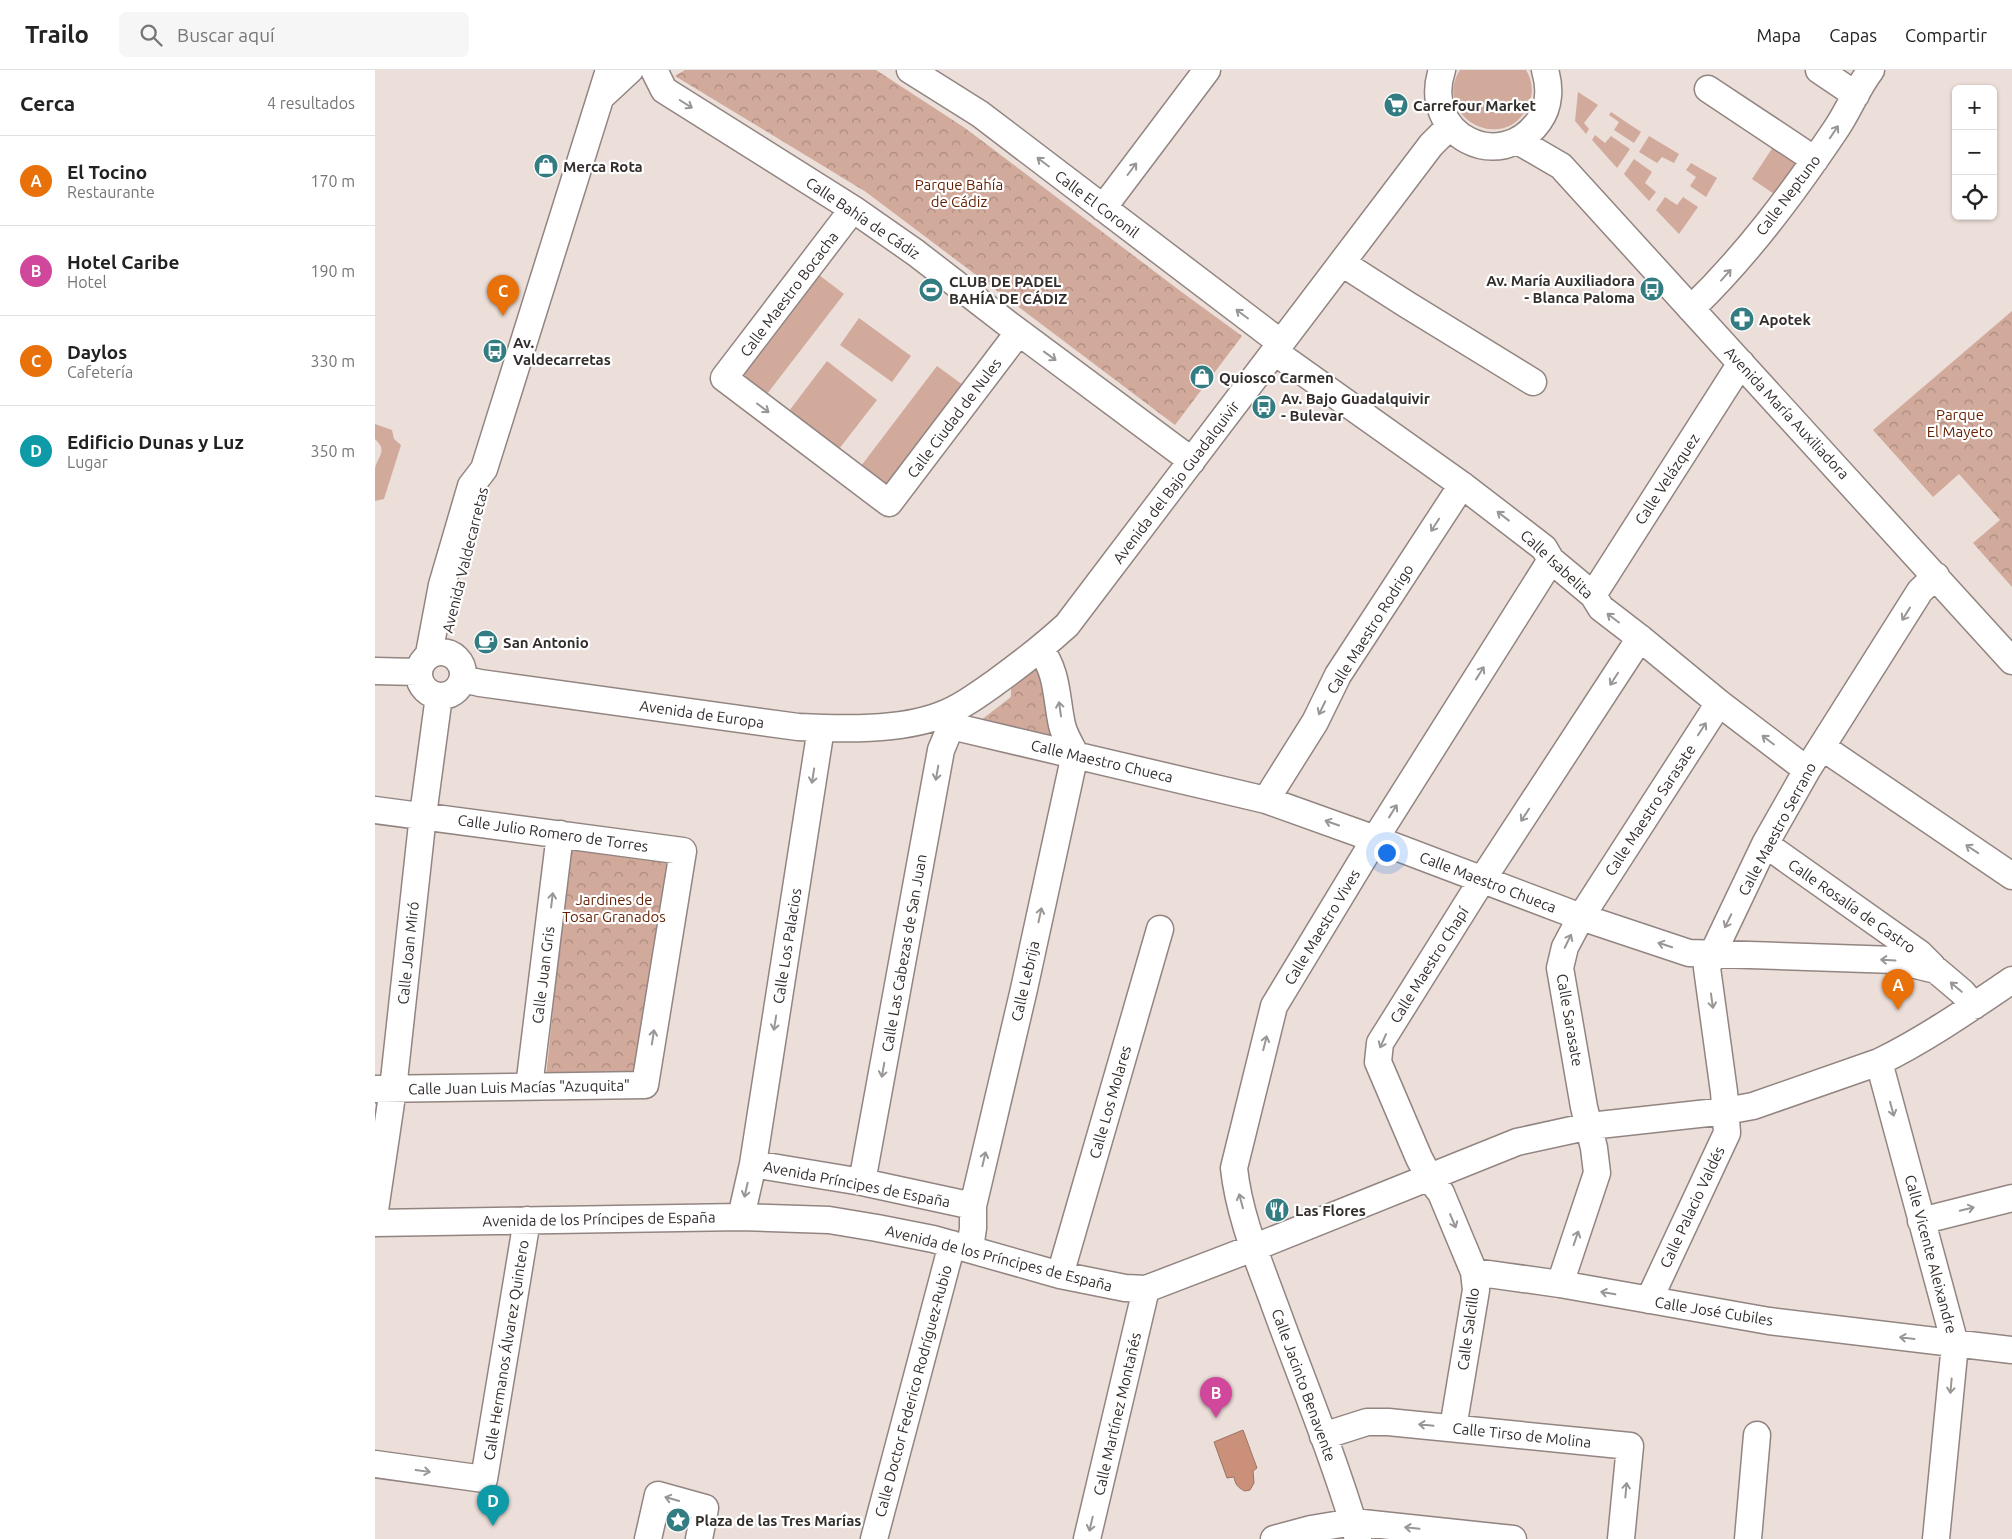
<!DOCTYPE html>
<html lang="es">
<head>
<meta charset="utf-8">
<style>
	body { margin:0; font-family:Ubuntu,sans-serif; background:#f6f6f6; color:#222 }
	.controls { position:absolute; right:15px; top:15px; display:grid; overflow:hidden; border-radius:8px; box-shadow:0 1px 4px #0004 }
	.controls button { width:45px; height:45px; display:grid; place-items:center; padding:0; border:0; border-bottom:1px solid #e0e0e0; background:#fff; color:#222; font:25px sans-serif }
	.you { position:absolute; left:1011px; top:782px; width:18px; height:18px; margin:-12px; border:4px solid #fff; border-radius:50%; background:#1a73e8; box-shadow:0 0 0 8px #1a73e833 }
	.badge { display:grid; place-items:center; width:32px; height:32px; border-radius:50%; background:#b45309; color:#fff; font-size:16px; font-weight:700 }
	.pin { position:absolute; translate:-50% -41px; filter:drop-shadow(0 1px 2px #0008) }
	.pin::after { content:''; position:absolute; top:26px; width:18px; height:15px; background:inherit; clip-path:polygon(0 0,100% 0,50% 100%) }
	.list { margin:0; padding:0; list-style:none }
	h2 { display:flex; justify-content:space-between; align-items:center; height:65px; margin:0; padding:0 20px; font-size:21px }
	h2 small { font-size:16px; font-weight:400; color:#767676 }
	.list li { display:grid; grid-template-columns:32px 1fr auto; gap:15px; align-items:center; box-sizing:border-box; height:90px; padding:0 20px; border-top:1px solid #e0e0e0 }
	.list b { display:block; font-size:19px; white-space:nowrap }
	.list p { margin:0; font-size:16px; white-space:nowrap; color:#767676 }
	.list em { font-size:16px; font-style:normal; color:#767676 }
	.icon { flex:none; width:28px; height:28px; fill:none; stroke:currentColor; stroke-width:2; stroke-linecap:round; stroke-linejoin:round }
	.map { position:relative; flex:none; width:1637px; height:1469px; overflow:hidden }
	header { display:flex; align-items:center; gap:30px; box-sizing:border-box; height:70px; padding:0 25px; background:#fff; border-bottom:1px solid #e0e0e0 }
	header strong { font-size:24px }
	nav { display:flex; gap:28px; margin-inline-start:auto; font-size:18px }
	.search { width:350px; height:45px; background:#f6f6f6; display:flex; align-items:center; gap:12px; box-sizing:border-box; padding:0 18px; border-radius:8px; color:#767676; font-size:19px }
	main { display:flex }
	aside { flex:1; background:#fff }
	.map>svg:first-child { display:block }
	.green { fill:#d1aa9c }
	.park { fill:url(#park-crowns) }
	.water { fill:#ca907a; stroke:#9d7363 }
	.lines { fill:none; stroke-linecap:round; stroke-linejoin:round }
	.minor-casing { stroke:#928581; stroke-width:29 }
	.minor { stroke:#fff; stroke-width:26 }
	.oneway { stroke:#999696 }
	.labels { text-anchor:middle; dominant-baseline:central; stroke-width:4.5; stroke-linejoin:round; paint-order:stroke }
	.poi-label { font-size:15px; font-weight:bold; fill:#332e2c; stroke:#fff; text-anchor:start }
	.park-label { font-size:15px; fill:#641f00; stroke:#fff }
	.street-label { font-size:15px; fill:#332e2c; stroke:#fff }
</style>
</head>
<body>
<header>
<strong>Trailo</strong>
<div class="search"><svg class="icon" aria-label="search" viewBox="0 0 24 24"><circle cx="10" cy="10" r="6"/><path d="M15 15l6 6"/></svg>Buscar aquí</div>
<nav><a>Mapa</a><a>Capas</a><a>Compartir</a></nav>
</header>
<main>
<aside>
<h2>Cerca<small>4 resultados</small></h2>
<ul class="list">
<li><span class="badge" style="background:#e8710a">A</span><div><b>El Tocino</b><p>Restaurante</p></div><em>170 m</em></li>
<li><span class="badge" style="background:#d1479c">B</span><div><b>Hotel Caribe</b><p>Hotel</p></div><em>190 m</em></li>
<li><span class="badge" style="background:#e8710a">C</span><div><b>Daylos</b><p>Cafetería</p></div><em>330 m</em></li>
<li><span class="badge" style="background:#0f9aa8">D</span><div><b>Edificio Dunas y Luz</b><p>Lugar</p></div><em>350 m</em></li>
</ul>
</aside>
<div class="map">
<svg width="1637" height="1469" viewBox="0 0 1637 1469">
	<defs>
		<pattern id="park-crowns" width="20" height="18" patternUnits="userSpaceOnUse" patternTransform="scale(1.25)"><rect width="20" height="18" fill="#d1aa9c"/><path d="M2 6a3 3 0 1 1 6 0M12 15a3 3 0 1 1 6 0" fill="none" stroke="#aa8b7f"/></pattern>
	</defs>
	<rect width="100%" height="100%" fill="#ecded9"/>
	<path class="green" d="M1085,0H1151C1157,9 1159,23 1154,33C1133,88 1055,47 1085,0Z
		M1203,22L1223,35L1209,53L1214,59L1211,64L1200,51Z
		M1236,42L1266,62L1259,73L1239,60L1244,52L1234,45Z
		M1220,65L1230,73L1236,66L1255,79L1242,98L1217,70Z
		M1274,66L1304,84L1299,93L1287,87L1282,93L1264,82Z
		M1398,77L1423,93L1402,126L1377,109Z
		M1259,89L1277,102L1270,113L1281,122L1274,131L1249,104Z
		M1316,93L1342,108L1331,127L1315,116L1321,107L1311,100Z
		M1290,127L1302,135L1308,127L1323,137L1304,164L1281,140Z
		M444,205L469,224L392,324L367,305Z
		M484,248L536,286L517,312L465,275Z
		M452,291L502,330L464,379L414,341Z
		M562,296L588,315L510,415L486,396Z
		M0,354L17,360L19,369L26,375L9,429L0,431C0,421 0,408 0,398C3,386 13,381 0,369Z"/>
	<path class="park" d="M310,0H501L590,58L808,223L867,266L800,355L491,122L300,6Z
		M1637,241V517L1598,473L1625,450L1584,404L1558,427L1498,360Z
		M662,591L687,676L597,657L636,627V619Z
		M195,776L299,790L262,1005L171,1006Z"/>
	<path class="water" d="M868,1360L882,1398L878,1401L879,1413L875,1420L870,1421C863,1418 860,1414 859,1407L852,1408L839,1372Z"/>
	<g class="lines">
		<defs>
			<path id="minor" d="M279,0L289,20L478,139L541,183L633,254L817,391
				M535,0L605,44L906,273
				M1067,0C1045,64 1125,106 1164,51C1175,36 1175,17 1170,0
				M1444,0L1481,25
				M1333,19L1440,90
				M226,27L255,0
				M1143,71L1186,96L1637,591
				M728,138L832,0
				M478,139L349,308L514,433L643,263
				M967,193L1031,234L1158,312
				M1316,239C1372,185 1418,123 1461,59C1474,40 1482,18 1496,0
				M900,282L1087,415L1169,478L1176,490L1218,525L1226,538L1265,568L1344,633L1432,700
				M1218,525L1366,293
				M665,579C683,602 681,628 687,655C689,665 696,675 700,684
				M44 604a22 22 0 1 1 44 0a22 22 0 1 1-44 0Z
				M54,584L67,515L96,416L109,399L234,0
				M0,601L43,602
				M88,609L105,613L423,657C466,659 525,661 566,645C585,638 604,624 621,612C646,594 669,576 692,555L1056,75L1075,56
				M567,645L576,656L891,730L1000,769L1206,847L1314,883L1520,890L1561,900L1587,922L1599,936
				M1447,677L1637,806
				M891,730L940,652L963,605L1087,415
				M0,740L308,781L270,1015L0,1019
				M1390,774L1544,883L1557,896
				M1504,992L1580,1274L1561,1469
				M154,1017L185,764
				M378,1094L446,658
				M487,1112L566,680L576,656
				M598,1136L649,919L700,684
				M0,1140L18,1019L48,745L64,626
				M366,1147L378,1094L487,1112L598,1136V1158L595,1179
				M1546,1151L1637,1128
				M0,1153L366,1147L454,1150L502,1158L558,1169L685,1205L750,1218L771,1219L878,1178L1142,1072L1215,1056L1351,1041L1378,1036L1504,992C1551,969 1594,939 1637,910
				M1099,1202L1185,1214L1394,1251L1637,1280
				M685,1205L785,859
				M1185,1214L1222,1103L1219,1078L1209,1037L1185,898L1190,877L1206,847L1344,633
				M1274,1230L1352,1063L1349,1022L1332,898L1338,883L1390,774L1432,700L1545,521L1561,506
				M1078,1358L1101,1220L1099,1202L1066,1123L1055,1109L1044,1088L1003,992L1005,973L1107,810L1265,568
				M948,1366L992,1352H1013L1255,1376L1246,1469
				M0,1394L109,1409L152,1150
				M273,1469L283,1425L330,1438L324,1469
				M499,1469L577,1174
				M712,1469L771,1219
				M899,1469L936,1459L978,1452L1138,1469
				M983,1469C960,1390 928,1313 900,1236C884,1192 864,1146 859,1098L899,936L1000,769L1176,490
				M1373,1469L1382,1365"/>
		</defs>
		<use href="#minor" class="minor-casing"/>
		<use href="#minor" class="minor"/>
	</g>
	<defs><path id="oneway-shaft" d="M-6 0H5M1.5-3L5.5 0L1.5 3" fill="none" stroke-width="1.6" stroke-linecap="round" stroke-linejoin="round" transform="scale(1.25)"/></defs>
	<g class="oneway">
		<use href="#oneway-shaft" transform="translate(311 34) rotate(32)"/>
		<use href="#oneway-shaft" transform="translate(1459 62) rotate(-56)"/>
		<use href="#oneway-shaft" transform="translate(668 92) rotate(-143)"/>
		<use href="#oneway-shaft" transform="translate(757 99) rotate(-53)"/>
		<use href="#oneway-shaft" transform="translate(1351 205) rotate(-48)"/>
		<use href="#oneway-shaft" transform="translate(867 244) rotate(-143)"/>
		<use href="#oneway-shaft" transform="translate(675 286) rotate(36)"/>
		<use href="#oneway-shaft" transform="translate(388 338) rotate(37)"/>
		<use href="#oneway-shaft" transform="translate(1128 446) rotate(-142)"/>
		<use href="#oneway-shaft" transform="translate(1060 455) rotate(123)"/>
		<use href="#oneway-shaft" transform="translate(1531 544) rotate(122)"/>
		<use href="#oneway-shaft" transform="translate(1238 548) rotate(-143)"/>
		<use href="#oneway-shaft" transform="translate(1105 603) rotate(-58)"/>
		<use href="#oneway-shaft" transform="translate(1239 609) rotate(123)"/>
		<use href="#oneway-shaft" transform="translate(947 638) rotate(116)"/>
		<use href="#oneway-shaft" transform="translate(685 639) rotate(-98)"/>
		<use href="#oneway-shaft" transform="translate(1327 659) rotate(-57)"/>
		<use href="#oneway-shaft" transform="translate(1393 670) rotate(-143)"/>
		<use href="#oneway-shaft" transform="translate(562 703) rotate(100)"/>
		<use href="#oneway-shaft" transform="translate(438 706) rotate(99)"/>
		<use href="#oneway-shaft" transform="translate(1018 741) rotate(-58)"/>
		<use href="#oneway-shaft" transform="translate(1150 745) rotate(123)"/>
		<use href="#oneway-shaft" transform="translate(957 753) rotate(-161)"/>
		<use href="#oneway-shaft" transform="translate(1597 779) rotate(-146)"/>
		<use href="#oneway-shaft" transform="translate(177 830) rotate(-83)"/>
		<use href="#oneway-shaft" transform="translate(665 845) rotate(-78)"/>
		<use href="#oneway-shaft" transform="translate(1353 851) rotate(116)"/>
		<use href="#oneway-shaft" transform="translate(1193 871) rotate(-64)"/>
		<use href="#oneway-shaft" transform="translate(1290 875) rotate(-162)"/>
		<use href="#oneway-shaft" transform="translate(1513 890) rotate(-177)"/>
		<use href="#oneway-shaft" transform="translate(1581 917) rotate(-140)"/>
		<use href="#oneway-shaft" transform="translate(1337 931) rotate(82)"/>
		<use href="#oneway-shaft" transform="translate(400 953) rotate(99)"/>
		<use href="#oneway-shaft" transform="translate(278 967) rotate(-81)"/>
		<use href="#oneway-shaft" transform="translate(1008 971) rotate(114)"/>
		<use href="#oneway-shaft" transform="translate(890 973) rotate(-76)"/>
		<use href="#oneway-shaft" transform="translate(508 1000) rotate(100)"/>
		<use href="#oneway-shaft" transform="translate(1517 1039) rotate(75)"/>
		<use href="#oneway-shaft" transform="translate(609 1089) rotate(-77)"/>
		<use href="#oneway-shaft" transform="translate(371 1120) rotate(103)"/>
		<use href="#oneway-shaft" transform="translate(866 1131) rotate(-105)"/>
		<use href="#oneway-shaft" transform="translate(1592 1139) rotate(-14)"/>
		<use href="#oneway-shaft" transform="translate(1078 1151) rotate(67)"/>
		<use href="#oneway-shaft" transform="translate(1201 1168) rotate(-71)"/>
		<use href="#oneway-shaft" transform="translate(1233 1223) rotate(-170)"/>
		<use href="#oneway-shaft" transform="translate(1532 1268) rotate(-173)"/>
		<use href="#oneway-shaft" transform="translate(1576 1316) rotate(95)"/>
		<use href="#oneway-shaft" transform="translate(1051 1355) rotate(-174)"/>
		<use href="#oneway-shaft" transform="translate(48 1401) rotate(8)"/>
		<use href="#oneway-shaft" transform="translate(1251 1420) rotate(-85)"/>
		<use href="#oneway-shaft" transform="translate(297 1429) rotate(-164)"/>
		<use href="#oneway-shaft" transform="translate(716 1454) rotate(103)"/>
		<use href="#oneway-shaft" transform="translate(1037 1458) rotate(-174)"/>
	</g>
	<defs>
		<symbol id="supermarket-disc" viewBox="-11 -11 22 22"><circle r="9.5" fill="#337c82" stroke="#fff"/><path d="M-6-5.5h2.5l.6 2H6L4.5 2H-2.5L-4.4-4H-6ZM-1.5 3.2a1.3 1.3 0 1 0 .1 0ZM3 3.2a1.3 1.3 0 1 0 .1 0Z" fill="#fff"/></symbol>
		<symbol id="shop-disc" viewBox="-11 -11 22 22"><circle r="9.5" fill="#337c82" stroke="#fff"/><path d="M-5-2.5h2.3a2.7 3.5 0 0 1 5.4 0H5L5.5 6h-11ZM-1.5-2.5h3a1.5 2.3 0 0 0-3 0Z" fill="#fff"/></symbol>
		<symbol id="bus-disc" viewBox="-11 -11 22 22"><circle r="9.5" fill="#337c82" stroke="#fff"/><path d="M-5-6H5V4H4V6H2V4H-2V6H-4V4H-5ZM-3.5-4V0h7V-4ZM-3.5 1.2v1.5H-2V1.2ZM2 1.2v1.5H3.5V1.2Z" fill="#fff"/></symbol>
		<symbol id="stadium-disc" viewBox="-11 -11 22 22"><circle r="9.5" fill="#337c82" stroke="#fff"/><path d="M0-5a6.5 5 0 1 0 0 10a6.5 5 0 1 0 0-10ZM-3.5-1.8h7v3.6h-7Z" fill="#fff"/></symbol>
		<symbol id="pharmacy-disc" viewBox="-11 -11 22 22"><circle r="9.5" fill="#337c82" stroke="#fff"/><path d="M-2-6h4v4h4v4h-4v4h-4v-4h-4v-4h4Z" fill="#fff"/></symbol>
		<symbol id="cafe-disc" viewBox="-11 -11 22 22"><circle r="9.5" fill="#337c82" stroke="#fff"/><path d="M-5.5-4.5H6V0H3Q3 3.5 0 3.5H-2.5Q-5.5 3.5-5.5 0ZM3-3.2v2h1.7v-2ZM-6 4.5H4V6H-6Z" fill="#fff"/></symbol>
		<symbol id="restaurant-disc" viewBox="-11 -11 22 22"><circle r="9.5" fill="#337c82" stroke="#fff"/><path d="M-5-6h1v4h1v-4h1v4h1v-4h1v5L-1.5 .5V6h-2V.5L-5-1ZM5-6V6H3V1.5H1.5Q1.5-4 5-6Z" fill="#fff"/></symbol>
		<symbol id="sight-disc" viewBox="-11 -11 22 22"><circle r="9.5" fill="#337c82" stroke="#fff"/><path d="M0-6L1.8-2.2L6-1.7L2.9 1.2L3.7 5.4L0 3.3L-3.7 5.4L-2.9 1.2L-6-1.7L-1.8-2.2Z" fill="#fff"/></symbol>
	</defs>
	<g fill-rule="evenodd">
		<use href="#supermarket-disc" x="1007" y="21" width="28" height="28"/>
		<use href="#shop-disc" x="157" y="82" width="28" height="28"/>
		<use href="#bus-disc" x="1263" y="205" width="28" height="28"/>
		<use href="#stadium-disc" x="542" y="206" width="28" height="28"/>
		<use href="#pharmacy-disc" x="1353" y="235" width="28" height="28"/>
		<use href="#bus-disc" x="106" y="267" width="28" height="28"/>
		<use href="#shop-disc" x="813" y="293" width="28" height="28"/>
		<use href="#bus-disc" x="875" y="323" width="28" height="28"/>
		<use href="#cafe-disc" x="97" y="558" width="28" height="28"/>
		<use href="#restaurant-disc" x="888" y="1126" width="28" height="28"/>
		<use href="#sight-disc" x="289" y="1436" width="28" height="28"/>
	</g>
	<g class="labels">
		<g class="poi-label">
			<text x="1038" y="35">Carrefour Market</text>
			<text x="188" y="96">Merca Rota</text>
			<text x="1260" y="210" text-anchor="end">Av. María Auxiliadora<tspan x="1260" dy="17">- Blanca Paloma</tspan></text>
			<text x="574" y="211">CLUB DE PADEL<tspan x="574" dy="17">BAHÍA DE CÁDIZ</tspan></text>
			<text x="1384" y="249">Apotek</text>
			<text x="138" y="272">Av.<tspan x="138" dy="17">Valdecarretas</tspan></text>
			<text x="844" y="307">Quiosco Carmen</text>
			<text x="906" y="328">Av. Bajo Guadalquivir<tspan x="906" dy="17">- Bulevar</tspan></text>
			<text x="128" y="572">San Antonio</text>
			<text x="920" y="1140">Las Flores</text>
			<text x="320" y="1450">Plaza de las Tres Marías</text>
		</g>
		<g class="park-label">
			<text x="584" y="114">Parque Bahía<tspan x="584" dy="17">de Cádiz</tspan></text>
			<text x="1585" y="344">Parque<tspan x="1585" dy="17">El Mayeto</tspan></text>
			<text x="239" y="829">Jardines de<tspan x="239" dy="17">Tosar Granados</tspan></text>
		</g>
		<g class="street-label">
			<text transform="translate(1413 125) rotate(-53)">Calle Neptuno</text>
			<text transform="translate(722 134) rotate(37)">Calle El Coronil</text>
			<text transform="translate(488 148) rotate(34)">Calle Bahía de Cádiz</text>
			<text transform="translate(414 224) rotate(-53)">Calle Maestro Bocacha</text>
			<text transform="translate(1412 343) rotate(47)">Avenida María Auxiliadora</text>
			<text transform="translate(579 348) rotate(-53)">Calle Ciudad de Nules</text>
			<text transform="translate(1292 409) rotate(-57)">Calle Velázquez</text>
			<text transform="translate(801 412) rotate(-53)">Avenida del Bajo Guadalquivir</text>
			<text transform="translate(90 490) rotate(-76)">Avenida Valdecarretas</text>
			<text transform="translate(1182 494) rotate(43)">Calle Isabelita</text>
			<text transform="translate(995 559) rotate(-58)">Calle Maestro Rodrigo</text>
			<text transform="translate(327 644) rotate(8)">Avenida de Europa</text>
			<text transform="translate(727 691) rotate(13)">Calle Maestro Chueca</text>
			<text transform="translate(1275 740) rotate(-57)">Calle Maestro Sarasate</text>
			<text transform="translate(1402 759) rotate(-62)">Calle Maestro Serrano</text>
			<text transform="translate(178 763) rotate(8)">Calle Julio Romero de Torres</text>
			<text transform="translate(1113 812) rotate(21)">Calle Maestro Chueca</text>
			<text transform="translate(1477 836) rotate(35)">Calle Rosalía de Castro</text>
			<text transform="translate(947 857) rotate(-59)">Calle Maestro Vives</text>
			<text transform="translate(412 876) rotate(-81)">Calle Los Palacios</text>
			<text transform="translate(33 883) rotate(-84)">Calle Joan Miró</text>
			<text transform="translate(529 883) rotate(-80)">Calle Las Cabezas de San Juan</text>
			<text transform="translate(1054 895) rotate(-58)">Calle Maestro Chapí</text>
			<text transform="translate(168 905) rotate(-83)">Calle Juan Gris</text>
			<text transform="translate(650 911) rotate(-77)">Calle Lebrija</text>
			<text transform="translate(1195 950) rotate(80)">Calle Sarasate</text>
			<text transform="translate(144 1017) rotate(-1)">Calle Juan Luis Macías "Azuquita"</text>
			<text transform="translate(735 1032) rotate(-74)">Calle Los Molares</text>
			<text transform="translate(482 1114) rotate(11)">Avenida Príncipes de España</text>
			<text transform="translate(1317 1137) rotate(-65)">Calle Palacio Valdés</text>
			<text transform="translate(224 1149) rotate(-1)">Avenida de los Príncipes de España</text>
			<text transform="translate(1556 1184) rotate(75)">Calle Vicente Aleixandre</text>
			<text transform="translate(624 1188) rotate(14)">Avenida de los Príncipes de España</text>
			<text transform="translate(1339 1241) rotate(9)">Calle José Cubiles</text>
			<text transform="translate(1093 1259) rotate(-82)">Calle Salcillo</text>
			<text transform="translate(131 1280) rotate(-81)">Calle Hermanos Álvarez Quintero</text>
			<text transform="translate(929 1315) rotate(70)">Calle Jacinto Benavente</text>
			<text transform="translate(538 1321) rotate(-75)">Calle Doctor Federico Rodríguez-Rubio</text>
			<text transform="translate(742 1344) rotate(-77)">Calle Martínez Montañés</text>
			<text transform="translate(1147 1365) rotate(6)">Calle Tirso de Molina</text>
		</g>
	</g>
</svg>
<div class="controls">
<button>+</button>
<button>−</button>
<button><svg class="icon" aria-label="locate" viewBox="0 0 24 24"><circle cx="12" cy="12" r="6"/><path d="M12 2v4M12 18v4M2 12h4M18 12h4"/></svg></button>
</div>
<div class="you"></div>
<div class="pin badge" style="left:1523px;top:940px;background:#e8710a">A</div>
<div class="pin badge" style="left:841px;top:1348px;background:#d1479c">B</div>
<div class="pin badge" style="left:128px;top:246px;background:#e8710a">C</div>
<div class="pin badge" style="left:118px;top:1456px;background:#0f9aa8">D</div>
</div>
</main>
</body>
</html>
